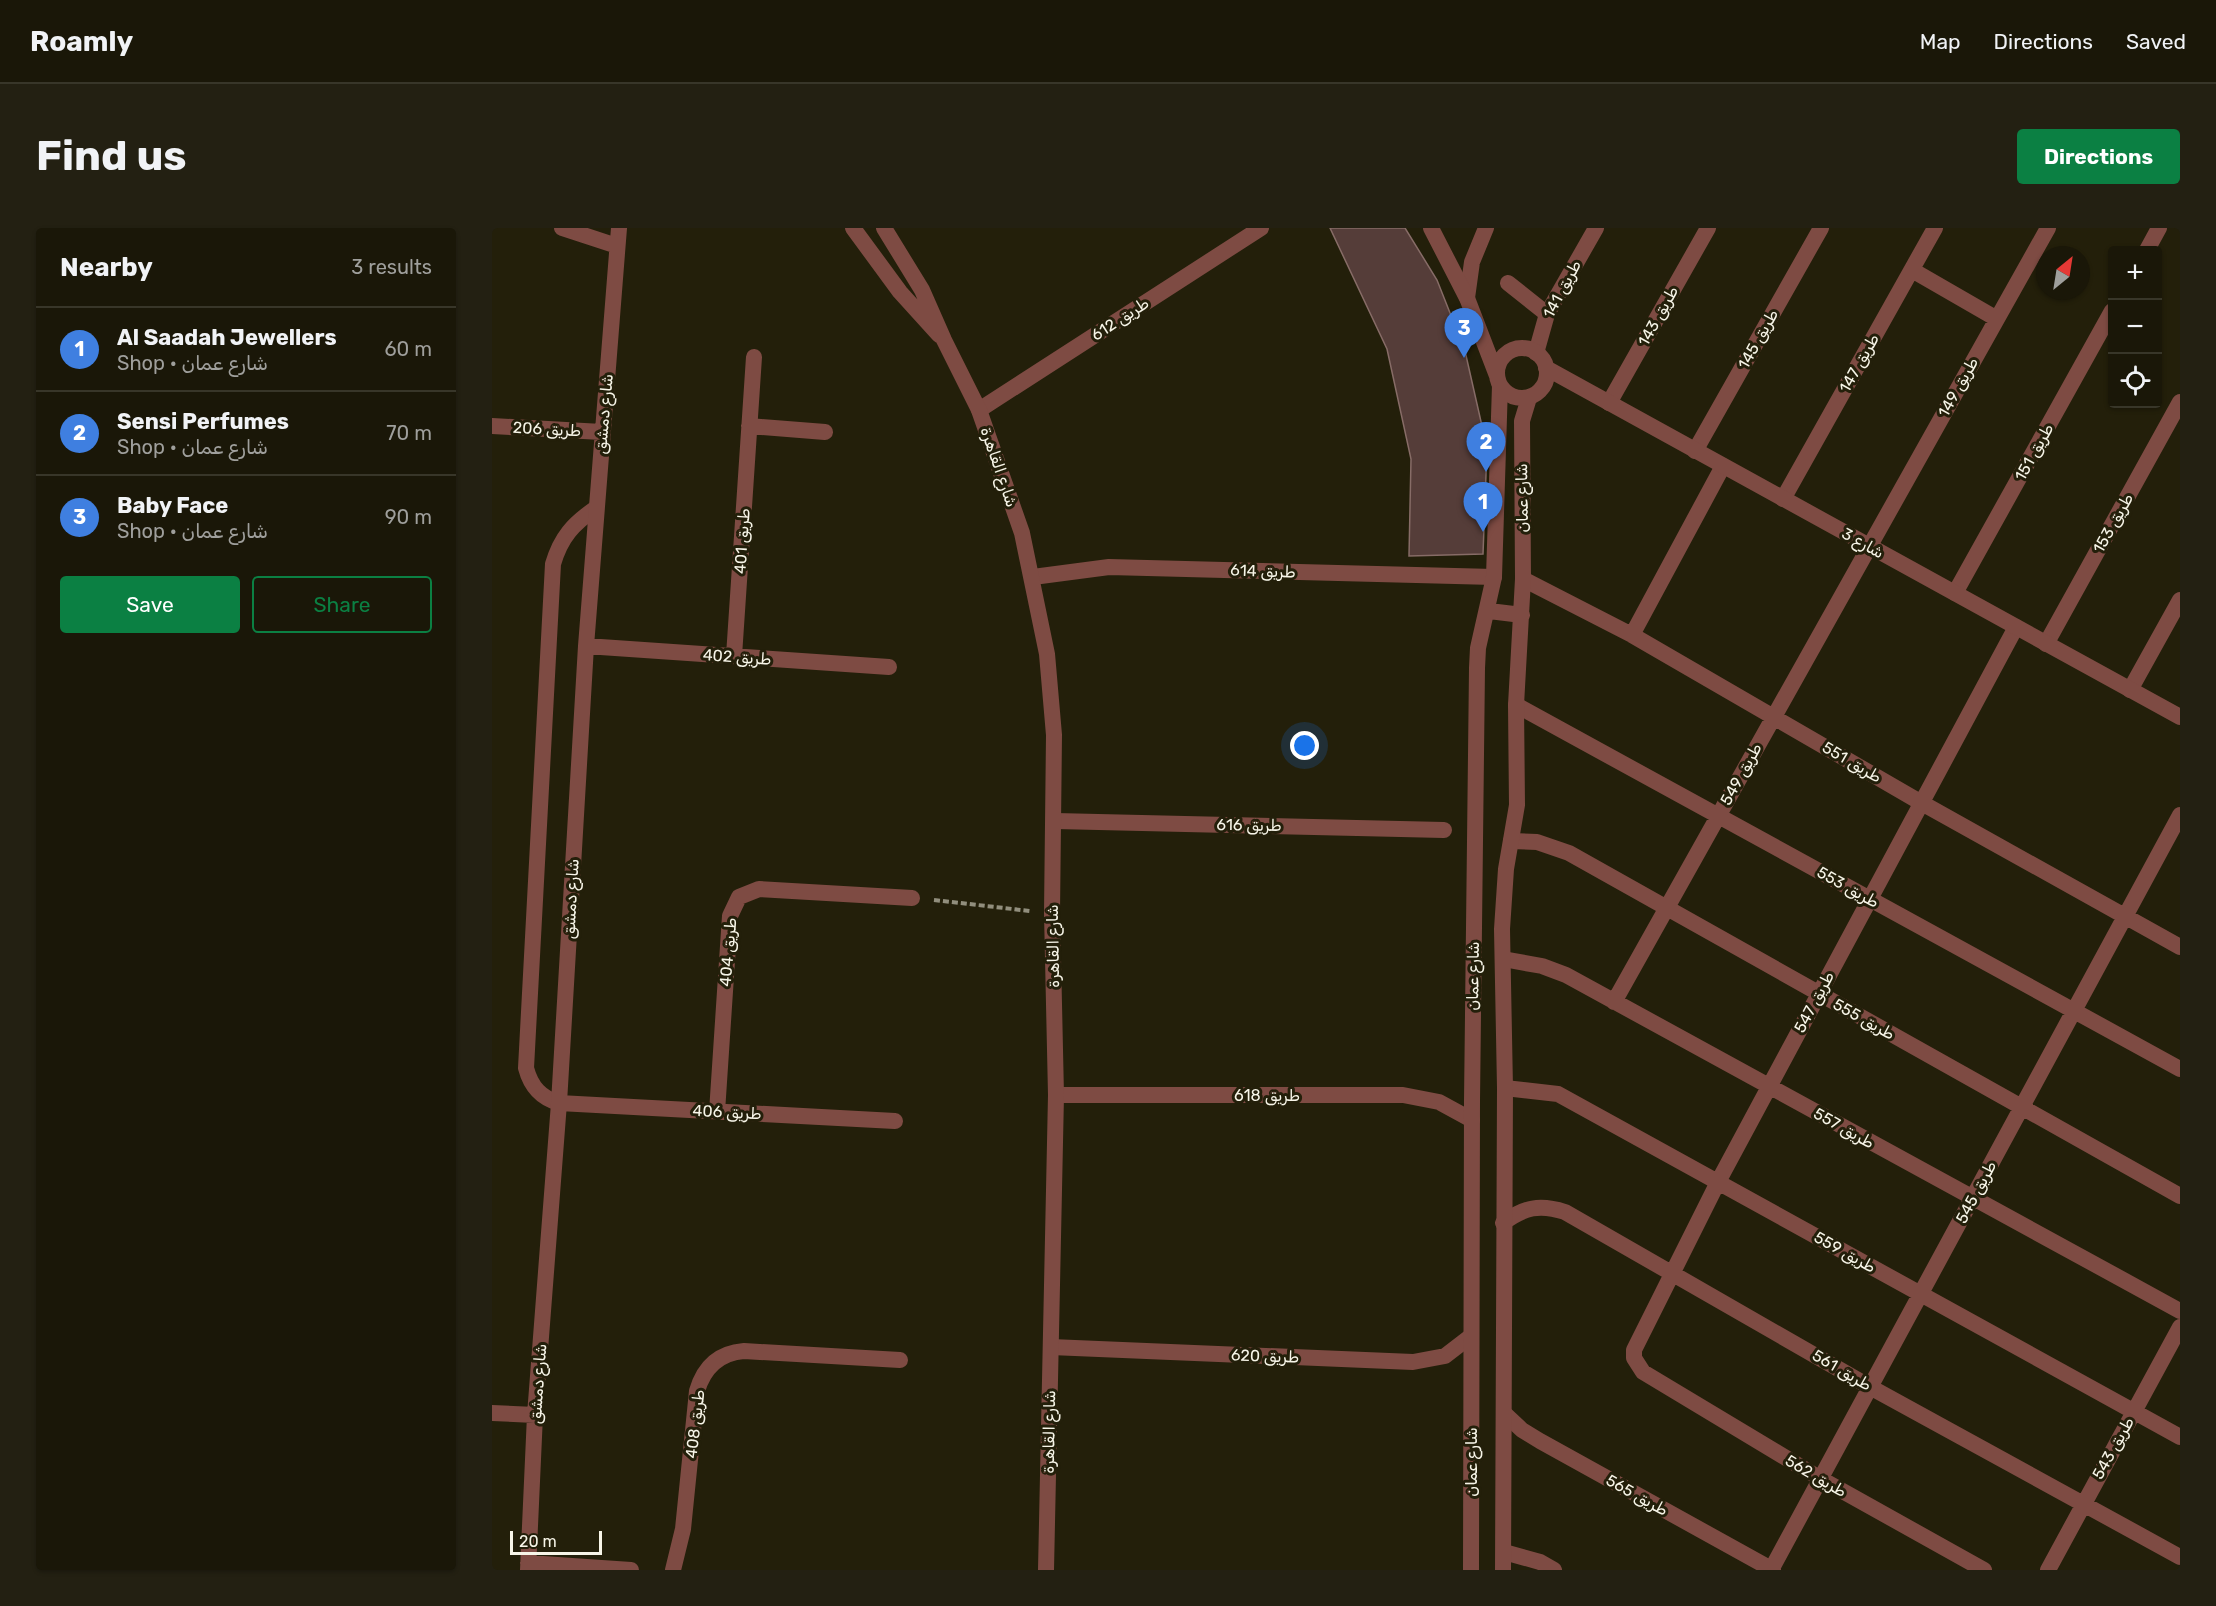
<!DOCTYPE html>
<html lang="en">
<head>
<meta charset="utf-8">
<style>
	body { margin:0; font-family:Rubik,"Noto Naskh Arabic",sans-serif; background:#232012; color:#f1f3f6 }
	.controls { position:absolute; right:18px; top:18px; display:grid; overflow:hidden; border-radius:6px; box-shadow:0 2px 4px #0004 }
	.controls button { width:54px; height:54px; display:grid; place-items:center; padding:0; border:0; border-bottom:2px solid #383629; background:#1a1708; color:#f1f3f6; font:30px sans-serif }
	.compass { position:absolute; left:1544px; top:18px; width:54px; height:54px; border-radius:50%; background:#1a1708; box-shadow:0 2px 4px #0004; rotate:30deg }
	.scale { position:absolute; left:18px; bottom:15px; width:92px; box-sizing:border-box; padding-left:6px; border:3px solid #f7f5e8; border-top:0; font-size:16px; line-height:21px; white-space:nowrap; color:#f7f5e8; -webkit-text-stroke:4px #231f0a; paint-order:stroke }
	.you { position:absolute; left:813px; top:518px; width:21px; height:21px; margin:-15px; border:4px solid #fff; border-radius:50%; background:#1a73e8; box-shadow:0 0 0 9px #1a73e833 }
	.badge { display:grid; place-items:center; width:39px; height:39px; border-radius:50%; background:#0b8043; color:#fff; font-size:20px; font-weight:700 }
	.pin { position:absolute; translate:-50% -50px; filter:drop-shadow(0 2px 3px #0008) }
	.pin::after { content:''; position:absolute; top:32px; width:21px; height:18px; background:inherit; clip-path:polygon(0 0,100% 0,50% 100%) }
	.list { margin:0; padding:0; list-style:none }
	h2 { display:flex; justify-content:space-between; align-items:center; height:78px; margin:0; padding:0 24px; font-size:26px }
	h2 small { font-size:20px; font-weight:400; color:#9f9f9c }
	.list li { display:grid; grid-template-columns:39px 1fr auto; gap:18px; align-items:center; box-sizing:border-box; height:84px; padding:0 24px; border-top:2px solid #383629 }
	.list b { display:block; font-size:22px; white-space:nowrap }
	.list p { margin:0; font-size:20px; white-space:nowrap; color:#9f9f9c }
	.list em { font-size:20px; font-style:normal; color:#9f9f9c }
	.actions { display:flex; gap:12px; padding:18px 24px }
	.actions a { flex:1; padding:14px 0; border:2px solid #0b8043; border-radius:6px; text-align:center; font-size:21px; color:#0b8043 }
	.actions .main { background:#0b8043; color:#fff }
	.icon { flex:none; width:33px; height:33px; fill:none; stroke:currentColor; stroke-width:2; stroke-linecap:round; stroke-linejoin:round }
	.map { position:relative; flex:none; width:1688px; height:1342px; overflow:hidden; border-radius:6px }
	header { display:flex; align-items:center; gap:36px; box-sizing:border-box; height:84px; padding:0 30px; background:#1a1708; border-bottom:2px solid #383629 }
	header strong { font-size:28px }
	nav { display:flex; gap:33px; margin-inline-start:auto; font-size:21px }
	.intro { display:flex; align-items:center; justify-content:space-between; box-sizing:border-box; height:144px; padding:0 36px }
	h1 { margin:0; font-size:42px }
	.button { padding:15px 27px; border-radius:6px; background:#0b8043; color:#fff; font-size:21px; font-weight:700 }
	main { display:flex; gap:36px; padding:0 36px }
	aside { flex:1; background:#1a1708; border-radius:6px; box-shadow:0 2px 4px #0004 }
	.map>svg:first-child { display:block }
	.building { fill:#553d39; stroke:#876c67; stroke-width:1.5 }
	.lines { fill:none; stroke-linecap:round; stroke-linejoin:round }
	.path { stroke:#918e7d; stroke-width:4; stroke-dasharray:6 3; stroke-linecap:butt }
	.service { stroke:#7e4b43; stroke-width:16 }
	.minor { stroke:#7e4b43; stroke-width:16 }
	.tertiary { stroke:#7e4b43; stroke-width:16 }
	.labels { text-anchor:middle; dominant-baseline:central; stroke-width:6; stroke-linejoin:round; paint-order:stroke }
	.street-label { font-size:16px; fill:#f7f5e8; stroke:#231f0a }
</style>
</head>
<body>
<header>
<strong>Roamly</strong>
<nav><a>Map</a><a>Directions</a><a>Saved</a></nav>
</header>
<div class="intro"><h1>Find us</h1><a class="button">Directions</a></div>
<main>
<aside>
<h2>Nearby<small>3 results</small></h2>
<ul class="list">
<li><span class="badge" style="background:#3f7fe0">1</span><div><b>Al Saadah Jewellers</b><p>Shop · شارع عمان</p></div><em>60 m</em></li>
<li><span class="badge" style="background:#3f7fe0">2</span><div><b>Sensi Perfumes</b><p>Shop · شارع عمان</p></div><em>70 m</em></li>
<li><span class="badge" style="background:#3f7fe0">3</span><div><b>Baby Face</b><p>Shop · شارع عمان</p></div><em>90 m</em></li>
</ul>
<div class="actions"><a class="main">Save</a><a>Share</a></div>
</aside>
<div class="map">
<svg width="1688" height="1342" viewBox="0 0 1688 1342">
	<rect width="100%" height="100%" fill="#231f0a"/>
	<path class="building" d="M838,0H913L945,52L973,123L995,220L991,326L917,328L919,231L895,121Z"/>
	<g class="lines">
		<path class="path" d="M442,672L538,683"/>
		<path class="service" d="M1016,55L1055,86
			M67,875C49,870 39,859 34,840L61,336C69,309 81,296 104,280"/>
		<path class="minor" d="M70,0L125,18
			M1655,22L1667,0
			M1420,42L1505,91
			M975,70L980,34L994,0
			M1044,125L1055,86L1104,0
			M1117,175L1216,0
			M487,182L769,0
			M0,198L110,204
			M257,198L333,204
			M1203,223L1329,0
			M1291,271L1443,0
			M541,349L617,339L1002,349
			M1031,351L1140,407L1428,574L1688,719
			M1463,365L1620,83
			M1140,407L1231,238
			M1554,416L1688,174
			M94,418L397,439
			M242,428L262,129
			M1638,462L1688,372
			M1024,477L1688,841
			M563,593L952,602
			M1019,613L1045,614L1077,625L1688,968
			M1011,731L1050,738L1074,747L1688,1083
			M1122,774L1556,0
			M1013,860L1066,866L1688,1209
			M564,867H911L947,874L980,892
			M67,875L403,893
			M225,884L238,688L247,669L267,661L420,670
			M1011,995C1032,979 1048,976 1073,984L1378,1159L1688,1329
			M559,1119L921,1134L953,1128L979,1108
			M0,1185L43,1187
			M1013,1186L1030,1202L1048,1213L1281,1342
			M1012,1324L1048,1334L1062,1342
			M36,1335L139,1342
			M36,1342L43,1187L67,875L94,418L127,0
			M181,1342L191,1301L205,1163C212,1139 227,1125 252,1123L408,1132
			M1279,1342L1688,587
			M1492,1342L1329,1251L1151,1144L1142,1130V1122L1226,954L1524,399
			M1556,1342L1688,1099"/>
		<path class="tertiary" d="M361,0L408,64L447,107
			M392,0L430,62L452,112L487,182L530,305L555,426L562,507L560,685L564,867L554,1342
			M939,0L975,70L1005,148
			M1005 145a25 25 0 1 1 50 0a25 25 0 1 1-50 0Z
			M1054,140L1688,489
			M997,383L1030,387
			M979,1342L980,873L985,440L986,420L1002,349L1008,157
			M1011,1342L1013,860L1010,701L1014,641L1025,577L1024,477L1031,351L1030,193L1037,170"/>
	</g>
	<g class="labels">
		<g class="street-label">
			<text transform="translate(1070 61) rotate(-62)">طريق 141</text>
			<text transform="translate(1166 88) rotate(-61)">طريق 143</text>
			<text transform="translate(628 91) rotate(-33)">طريق 612</text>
			<text transform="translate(1266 111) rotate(-61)">طريق 145</text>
			<text transform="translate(1367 135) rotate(-61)">طريق 147</text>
			<text transform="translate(1466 159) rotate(-61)">طريق 149</text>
			<text transform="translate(112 186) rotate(-85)">شارع دمشق</text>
			<text transform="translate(55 201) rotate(3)">طريق 206</text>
			<text transform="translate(1542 224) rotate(-61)">طريق 151</text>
			<text transform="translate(507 239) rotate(71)">شارع القاهرة</text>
			<text transform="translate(1030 270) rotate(-91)">شارع عمان</text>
			<text transform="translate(1621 295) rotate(-61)">طريق 153</text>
			<text transform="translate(250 313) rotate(-86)">طريق 401</text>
			<text transform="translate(1371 315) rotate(29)">شارع 3</text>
			<text transform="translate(771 343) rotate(2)">طريق 614</text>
			<text transform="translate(245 429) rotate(4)">طريق 402</text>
			<text transform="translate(1360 534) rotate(30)">طريق 551</text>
			<text transform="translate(1249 546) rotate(-61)">طريق 549</text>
			<text transform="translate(757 597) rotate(1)">طريق 616</text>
			<text transform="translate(1356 659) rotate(29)">طريق 553</text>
			<text transform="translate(79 671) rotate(-87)">شارع دمشق</text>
			<text transform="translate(561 718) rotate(-91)">شارع القاهرة</text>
			<text transform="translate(236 724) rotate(-85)">طريق 404</text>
			<text transform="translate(981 748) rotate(-89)">شارع عمان</text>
			<text transform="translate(1322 774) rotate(-62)">طريق 547</text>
			<text transform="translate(1372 791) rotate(29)">طريق 555</text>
			<text x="775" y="867">طريق 618</text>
			<text transform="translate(235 884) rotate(3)">طريق 406</text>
			<text transform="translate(1352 900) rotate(29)">طريق 557</text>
			<text transform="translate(1484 964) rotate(-62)">طريق 545</text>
			<text transform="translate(1353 1024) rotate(29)">طريق 559</text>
			<text transform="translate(773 1128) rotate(2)">طريق 620</text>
			<text transform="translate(1350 1142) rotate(30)">طريق 561</text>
			<text transform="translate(46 1156) rotate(-86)">شارع دمشق</text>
			<text transform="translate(203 1196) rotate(-83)">طريق 408</text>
			<text transform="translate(557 1204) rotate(-89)">شارع القاهرة</text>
			<text transform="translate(1621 1220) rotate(-61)">طريق 543</text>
			<text transform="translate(979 1234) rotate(-90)">شارع عمان</text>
			<text transform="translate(1324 1248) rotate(30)">طريق 562</text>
			<text transform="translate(1145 1267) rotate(29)">طريق 565</text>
		</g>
	</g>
</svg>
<div class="controls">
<button>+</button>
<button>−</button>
<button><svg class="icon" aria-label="locate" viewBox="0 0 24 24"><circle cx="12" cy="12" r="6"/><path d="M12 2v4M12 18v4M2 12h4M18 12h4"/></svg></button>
</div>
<svg class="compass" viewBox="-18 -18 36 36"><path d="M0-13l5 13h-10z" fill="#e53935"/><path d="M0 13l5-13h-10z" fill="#9f9f9c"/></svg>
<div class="scale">20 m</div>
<div class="you"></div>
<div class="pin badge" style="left:991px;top:304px;background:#3f7fe0">1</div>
<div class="pin badge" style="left:994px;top:244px;background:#3f7fe0">2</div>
<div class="pin badge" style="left:972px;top:130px;background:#3f7fe0">3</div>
</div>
</main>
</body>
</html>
